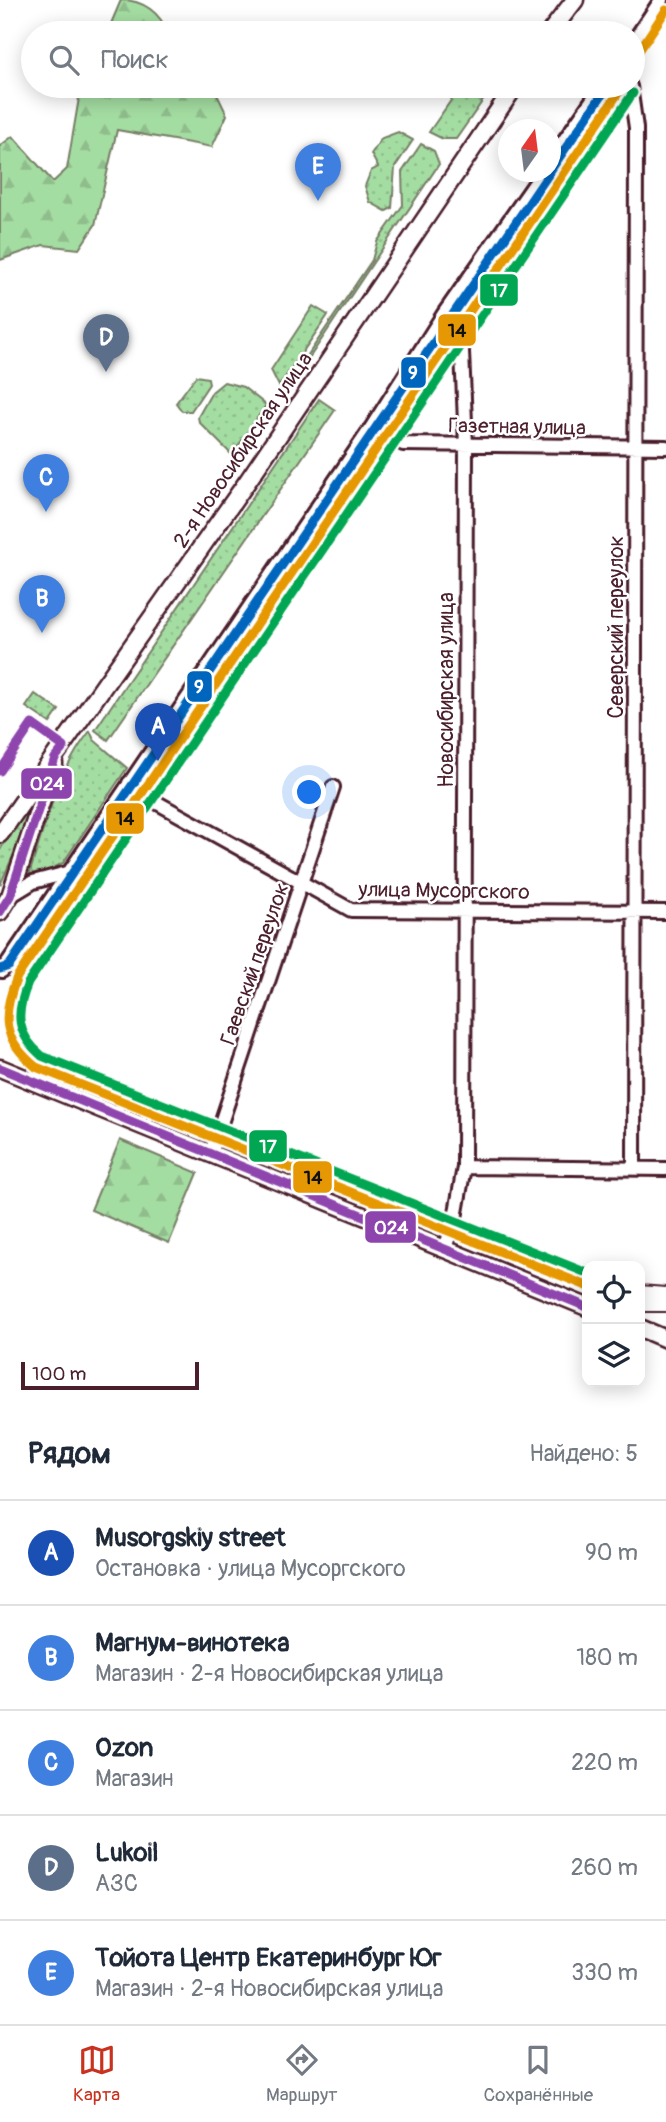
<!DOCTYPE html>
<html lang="ru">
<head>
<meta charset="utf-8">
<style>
	body { margin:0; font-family:Pangolin,sans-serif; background:#f2f2f3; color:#1f2937 }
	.controls { position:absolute; right:21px; bottom:21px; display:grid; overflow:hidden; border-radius:14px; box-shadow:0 4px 18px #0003 }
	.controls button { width:63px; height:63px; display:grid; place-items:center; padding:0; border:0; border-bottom:2px solid #e0e1e3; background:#fff; color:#1f2937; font:35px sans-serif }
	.compass { position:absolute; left:498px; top:119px; width:63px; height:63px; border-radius:50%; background:#fff; box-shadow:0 4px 18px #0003; rotate:14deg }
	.scale { position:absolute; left:21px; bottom:18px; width:178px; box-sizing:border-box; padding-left:7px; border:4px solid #4a1f2b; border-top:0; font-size:19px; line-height:24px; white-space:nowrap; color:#4a1f2b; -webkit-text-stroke:5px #fff; paint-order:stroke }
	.you { position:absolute; left:310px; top:793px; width:24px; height:24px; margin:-18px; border:5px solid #fff; border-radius:50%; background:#1a73e8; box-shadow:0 0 0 10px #1a73e833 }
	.badge { display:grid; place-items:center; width:46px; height:46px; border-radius:50%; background:#c8321e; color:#fff; font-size:23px; font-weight:700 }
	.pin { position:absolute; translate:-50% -58px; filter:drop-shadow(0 2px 4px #0008) }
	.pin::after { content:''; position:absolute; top:37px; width:24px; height:21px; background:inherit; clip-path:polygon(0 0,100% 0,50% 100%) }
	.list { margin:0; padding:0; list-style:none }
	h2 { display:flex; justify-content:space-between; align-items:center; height:91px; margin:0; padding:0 28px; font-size:30px }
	h2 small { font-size:23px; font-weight:400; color:#747a83 }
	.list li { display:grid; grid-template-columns:46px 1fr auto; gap:21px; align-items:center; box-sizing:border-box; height:105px; padding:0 28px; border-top:2px solid #e0e1e3 }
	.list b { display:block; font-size:26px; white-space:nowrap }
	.list p { margin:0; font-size:23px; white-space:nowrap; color:#747a83 }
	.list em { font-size:23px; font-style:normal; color:#747a83 }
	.icon { flex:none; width:38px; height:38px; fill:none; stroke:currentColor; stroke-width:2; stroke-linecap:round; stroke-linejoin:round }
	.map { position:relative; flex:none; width:666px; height:1408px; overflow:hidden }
	.search { position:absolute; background:#fff; box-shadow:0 4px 18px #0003; left:21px; right:21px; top:21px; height:77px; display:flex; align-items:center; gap:18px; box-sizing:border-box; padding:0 24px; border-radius:38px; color:#747a83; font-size:26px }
	.sheet { height:616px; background:#fff }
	nav { display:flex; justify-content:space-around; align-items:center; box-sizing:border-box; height:98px; border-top:2px solid #e0e1e3; background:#fff; font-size:19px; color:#747a83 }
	nav a { display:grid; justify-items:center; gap:4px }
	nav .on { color:#c8321e }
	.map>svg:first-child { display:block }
	.grass { fill:url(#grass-dots); stroke:#777e66; stroke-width:2 }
	.forest { fill:url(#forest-firs); stroke:#777e66; stroke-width:2 }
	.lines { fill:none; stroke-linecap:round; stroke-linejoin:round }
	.minor-casing { stroke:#4a1f2b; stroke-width:18 }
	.major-casing { stroke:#4a1f2b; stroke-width:21 }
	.minor { stroke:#fff; stroke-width:12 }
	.major { stroke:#fff; stroke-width:16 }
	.tram { stroke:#4a1f2b; stroke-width:2 }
	.bus-1-casing { stroke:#fff; stroke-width:14 }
	.bus-1 { stroke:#8e44ad; stroke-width:9 }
	.tram-1-casing { stroke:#fff; stroke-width:14 }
	.tram-2-casing { stroke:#fff; stroke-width:14 }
	.tram-3-casing { stroke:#fff; stroke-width:14 }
	.tram-1 { stroke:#e69804; stroke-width:9 }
	.tram-2 { stroke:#00a651; stroke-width:9 }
	.tram-3 { stroke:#0065bd; stroke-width:9 }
	.labels { text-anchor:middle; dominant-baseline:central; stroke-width:5; stroke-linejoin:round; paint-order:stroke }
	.street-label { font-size:21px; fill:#4a1f2b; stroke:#fff }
	.line-badge { stroke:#fff; stroke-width:2.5 }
	.badge-label { font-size:19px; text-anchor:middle; font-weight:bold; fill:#fff }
	.pale-badge-label { font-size:19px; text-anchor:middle; font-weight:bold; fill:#111 }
</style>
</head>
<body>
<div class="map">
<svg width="666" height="1408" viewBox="0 0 666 1408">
	<defs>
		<pattern id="grass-dots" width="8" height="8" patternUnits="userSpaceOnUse" patternTransform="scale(1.75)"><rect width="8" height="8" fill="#a4dda2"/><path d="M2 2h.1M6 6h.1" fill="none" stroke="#8fbd8c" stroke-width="1.8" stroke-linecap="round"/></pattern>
		<pattern id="forest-firs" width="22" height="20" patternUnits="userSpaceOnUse" patternTransform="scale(1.75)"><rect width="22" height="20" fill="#a4dda2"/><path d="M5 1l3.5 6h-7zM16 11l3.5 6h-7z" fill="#8fbd8c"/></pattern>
	</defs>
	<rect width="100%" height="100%" fill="#fff"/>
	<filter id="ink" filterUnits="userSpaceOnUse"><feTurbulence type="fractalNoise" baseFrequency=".0143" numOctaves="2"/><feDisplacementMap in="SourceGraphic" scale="14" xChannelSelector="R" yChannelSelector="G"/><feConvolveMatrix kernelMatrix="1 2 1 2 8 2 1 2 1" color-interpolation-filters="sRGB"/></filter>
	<g filter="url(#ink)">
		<path class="grass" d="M461,86L477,90L480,86H493L456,139H443L429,132Z
			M398,132L413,140L395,167L392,208L386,211L370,202L365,186L371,171L378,167L371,154L382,138Z
			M421,144L434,151L439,164L291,385L287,386L372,260L377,242L403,205L402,172Z
			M313,306L328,315L279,386L271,370Z
			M196,376L208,378L209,384L191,411H182L176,403Z
			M224,382L243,387L266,405L232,455L199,422L198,417L212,392Z
			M319,399L335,410L108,740L95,730Z
			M35,694L59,710L50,723L26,707Z
			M90,731L94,740L127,768L63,863L48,871L29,875C45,825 57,773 90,731Z
			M42,778L28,823L0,885V850Z"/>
		<path class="forest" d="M121,0C144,0 160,13 168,33H107Z
			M81,86H213L227,115L212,147L117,130L95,225L79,249L43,245L0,260V146L13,136L53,182L67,169Z
			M120,1140L198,1173L169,1243L91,1210Z"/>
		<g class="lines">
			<defs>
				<path id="minor" d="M633,42L661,0
					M630,86L636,128L634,1168
					M550,161L602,86
					M373,425L403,444L666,447
					M129,783L154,801L351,910L666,912
					M10,896L33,882L67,873
					M2,971L373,425L443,315
					M211,1153L333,787
					M464,1167L666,1169
					M445,1247L454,1224L464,1167L466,446L461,328L443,315L543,172"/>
				<path id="major" d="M551,31L575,0
					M0,834L247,482L515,86
					M0,912L10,896L54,764
					M0,1068L587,1307
					M640,1328L666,1339"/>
			</defs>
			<use href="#minor" class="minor-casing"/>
			<use href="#major" class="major-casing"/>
			<use href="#minor" class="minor"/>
			<use href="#major" class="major"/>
			<path class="tram" d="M640,1285L666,1287
				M640,1312H666"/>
			<defs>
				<path id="bus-1" d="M0,771L32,724L64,747L55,758L10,896L0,912
					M0,1068L587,1307"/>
			</defs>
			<use href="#bus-1" class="bus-1-casing"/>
			<use href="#bus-1" class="bus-1"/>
			<defs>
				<path id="tram-1" d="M633,60L666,10
					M587,1286L36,1067C2,1039 1,1017 17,977L623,86"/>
				<path id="tram-2" d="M587,1273L42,1056C16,1034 15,1014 28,983L633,93"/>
				<path id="tram-3" d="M550,171L608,86
					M0,969L9,966L550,172"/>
			</defs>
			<use href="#tram-1" class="tram-1-casing"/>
			<use href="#tram-2" class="tram-2-casing"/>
			<use href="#tram-3" class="tram-3-casing"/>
			<use href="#tram-1" class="tram-1"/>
			<use href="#tram-2" class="tram-2"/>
			<use href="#tram-3" class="tram-3"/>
		</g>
	</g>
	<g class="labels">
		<g class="street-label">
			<text transform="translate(517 427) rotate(1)">Газетная улица</text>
			<text transform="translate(243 450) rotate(-56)">2-я Новосибирская улица</text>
			<text transform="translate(616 627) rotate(-90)">Северский переулок</text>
			<text transform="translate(446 690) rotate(-90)">Новосибирская улица</text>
			<text transform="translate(444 891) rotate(1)">улица Мусоргского</text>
			<text transform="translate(255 964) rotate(-71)">Гаевский переулок</text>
		</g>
	</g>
	<g class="line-badge">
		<rect x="479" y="273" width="40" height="34" rx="7" fill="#00a651"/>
		<rect x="437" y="313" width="40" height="34" rx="7" fill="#e69804"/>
		<rect x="400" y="356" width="27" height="33" rx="7" fill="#0065bd"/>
		<rect x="186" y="670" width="27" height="33" rx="7" fill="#0065bd"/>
		<rect x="20" y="767" width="53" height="33" rx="7" fill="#8e44ad"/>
		<rect x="105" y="802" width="40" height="33" rx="7" fill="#e69804"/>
		<rect x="248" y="1129" width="40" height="34" rx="7" fill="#00a651"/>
		<rect x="292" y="1160" width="41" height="34" rx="7" fill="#e69804"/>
		<rect x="364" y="1210" width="53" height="34" rx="7" fill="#8e44ad"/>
	</g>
	<g class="badge-label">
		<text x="499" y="297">17</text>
		<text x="413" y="379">9</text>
		<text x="199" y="693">9</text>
		<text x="47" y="790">024</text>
		<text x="268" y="1153">17</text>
		<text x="391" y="1234">024</text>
	</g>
	<g class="pale-badge-label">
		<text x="457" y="337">14</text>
		<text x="125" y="825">14</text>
		<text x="313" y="1184">14</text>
	</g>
</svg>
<div class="controls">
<button><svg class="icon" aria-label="locate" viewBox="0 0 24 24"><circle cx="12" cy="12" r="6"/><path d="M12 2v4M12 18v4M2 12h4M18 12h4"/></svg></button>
<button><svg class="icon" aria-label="layers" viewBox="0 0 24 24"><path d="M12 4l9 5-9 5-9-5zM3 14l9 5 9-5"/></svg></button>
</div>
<svg class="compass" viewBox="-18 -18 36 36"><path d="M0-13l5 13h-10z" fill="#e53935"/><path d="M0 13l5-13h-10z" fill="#747a83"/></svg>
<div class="scale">100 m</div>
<div class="you"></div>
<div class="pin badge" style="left:158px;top:761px;background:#1a4fb4">A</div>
<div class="pin badge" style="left:42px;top:633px;background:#3f7fe0">B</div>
<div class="pin badge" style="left:46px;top:512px;background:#3f7fe0">C</div>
<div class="pin badge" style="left:106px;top:372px;background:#5c6f8a">D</div>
<div class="pin badge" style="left:318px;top:201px;background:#3f7fe0">E</div>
<div class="search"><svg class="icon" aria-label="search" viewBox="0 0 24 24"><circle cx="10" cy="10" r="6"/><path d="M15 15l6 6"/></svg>Поиск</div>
</div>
<section class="sheet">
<h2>Рядом<small>Найдено: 5</small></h2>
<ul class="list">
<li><span class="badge" style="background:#1a4fb4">A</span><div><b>Musorgskiy street</b><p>Остановка · улица Мусоргского</p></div><em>90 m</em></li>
<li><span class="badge" style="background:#3f7fe0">B</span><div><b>Магнум-винотека</b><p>Магазин · 2-я Новосибирская улица</p></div><em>180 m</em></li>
<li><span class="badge" style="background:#3f7fe0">C</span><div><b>Ozon</b><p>Магазин</p></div><em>220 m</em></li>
<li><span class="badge" style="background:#5c6f8a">D</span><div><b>Lukoil</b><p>АЗС</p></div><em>260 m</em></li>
<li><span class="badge" style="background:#3f7fe0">E</span><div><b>Тойота Центр Екатеринбург Юг</b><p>Магазин · 2-я Новосибирская улица</p></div><em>330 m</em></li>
</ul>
</section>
<nav>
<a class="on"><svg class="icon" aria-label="map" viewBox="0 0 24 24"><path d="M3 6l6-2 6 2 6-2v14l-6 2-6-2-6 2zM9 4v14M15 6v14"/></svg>Карта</a>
<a><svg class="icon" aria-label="directions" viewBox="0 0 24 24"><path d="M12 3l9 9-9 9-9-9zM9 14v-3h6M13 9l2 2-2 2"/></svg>Маршрут</a>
<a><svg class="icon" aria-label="saved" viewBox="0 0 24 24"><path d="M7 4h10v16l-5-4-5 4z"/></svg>Сохранённые</a>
</nav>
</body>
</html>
